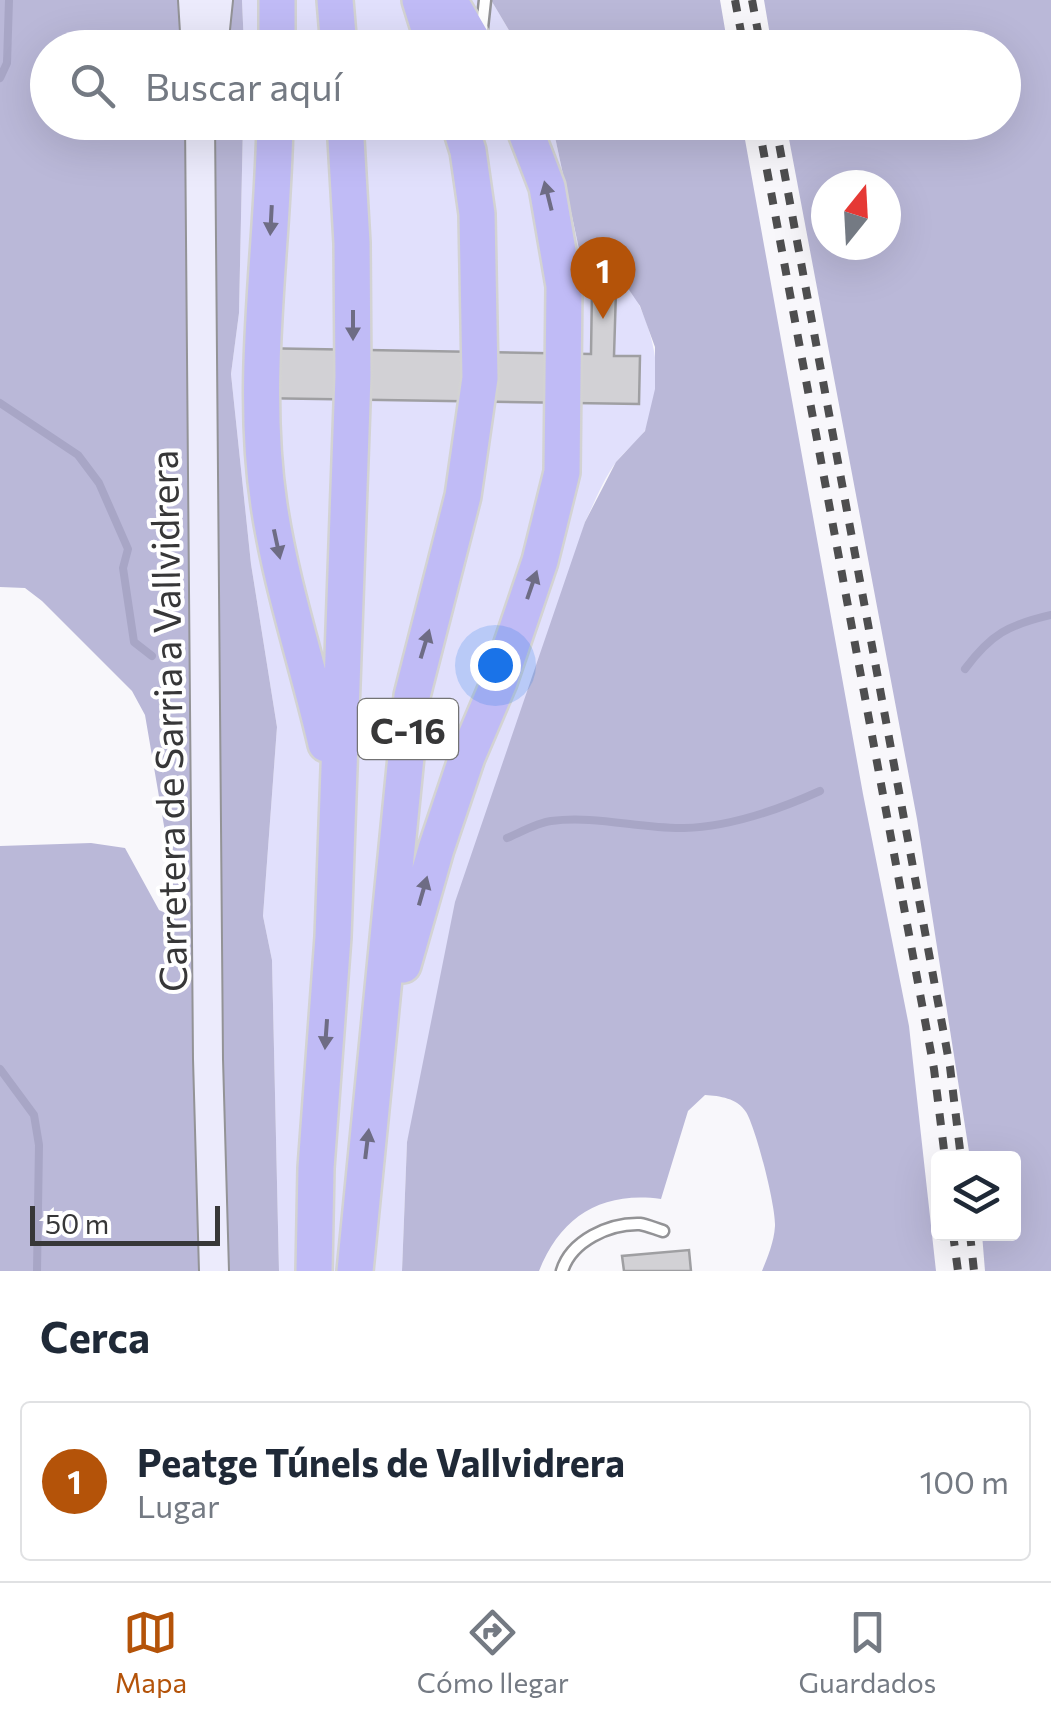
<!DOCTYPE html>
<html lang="es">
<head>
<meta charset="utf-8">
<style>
	body { margin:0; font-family:Commissioner,sans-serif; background:#f6f6f7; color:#1f2937 }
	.controls { position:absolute; right:30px; bottom:30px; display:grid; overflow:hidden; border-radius:10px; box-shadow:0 10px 40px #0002 }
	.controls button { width:90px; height:90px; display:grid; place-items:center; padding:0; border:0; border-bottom:2px solid #e0e1e3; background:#fff; color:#1f2937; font:50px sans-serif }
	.compass { position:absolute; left:811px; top:170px; width:90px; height:90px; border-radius:50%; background:#fff; box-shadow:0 10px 40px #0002; rotate:18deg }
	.scale { position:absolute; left:30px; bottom:25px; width:190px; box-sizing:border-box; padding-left:10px; border:5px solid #373738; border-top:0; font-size:28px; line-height:35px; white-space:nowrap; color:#373738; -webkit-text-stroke:8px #fff; paint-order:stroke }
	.you { position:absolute; left:495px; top:665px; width:35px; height:35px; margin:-25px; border:8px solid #fff; border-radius:50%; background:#1a73e8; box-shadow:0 0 0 15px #1a73e833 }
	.badge { display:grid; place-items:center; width:65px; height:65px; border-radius:50%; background:#b45309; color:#fff; font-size:32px; font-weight:700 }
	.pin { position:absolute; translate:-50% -82px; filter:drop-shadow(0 2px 5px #0008) }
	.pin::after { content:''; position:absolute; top:52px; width:35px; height:30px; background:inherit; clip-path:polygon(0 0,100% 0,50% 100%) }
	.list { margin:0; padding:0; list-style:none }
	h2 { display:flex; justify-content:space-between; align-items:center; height:130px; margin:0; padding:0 40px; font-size:42px }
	h2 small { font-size:32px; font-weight:400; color:#747a83 }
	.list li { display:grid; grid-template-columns:65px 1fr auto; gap:30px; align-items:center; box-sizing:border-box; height:160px; margin:0 20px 20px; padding:0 20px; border:2px solid #e0e1e3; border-radius:10px }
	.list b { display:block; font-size:38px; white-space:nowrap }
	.list p { margin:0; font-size:32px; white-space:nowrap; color:#747a83 }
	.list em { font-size:32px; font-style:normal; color:#747a83 }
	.icon { flex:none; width:55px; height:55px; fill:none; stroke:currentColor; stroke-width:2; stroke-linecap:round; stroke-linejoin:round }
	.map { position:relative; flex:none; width:1051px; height:1271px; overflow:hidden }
	.search { position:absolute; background:#fff; box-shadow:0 10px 40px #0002; left:30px; right:30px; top:30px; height:110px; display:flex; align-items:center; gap:25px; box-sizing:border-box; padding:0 35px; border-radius:55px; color:#747a83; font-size:38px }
	.sheet { height:310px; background:#fff }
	nav { display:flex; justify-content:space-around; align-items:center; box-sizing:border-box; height:140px; border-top:2px solid #e0e1e3; background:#fff; font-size:28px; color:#747a83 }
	nav a { display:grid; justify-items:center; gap:5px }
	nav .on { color:#b45309 }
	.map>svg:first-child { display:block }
	.green { fill:#e1e0fc }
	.forest { fill:#bab8d8; fill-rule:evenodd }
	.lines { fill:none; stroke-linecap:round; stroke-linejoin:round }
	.stream { stroke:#a8a6c6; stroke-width:8 }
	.building { fill:#d2d1d5; stroke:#9f9fa2; stroke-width:2.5 }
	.lane-casing { stroke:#939396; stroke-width:15 }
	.secondary-casing { stroke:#939396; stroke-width:32 }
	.highway-casing { stroke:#d3d3d3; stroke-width:40 }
	.lane { stroke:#fff; stroke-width:10 }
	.secondary { stroke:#ecebfc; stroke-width:28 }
	.highway { stroke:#c0bbf6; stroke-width:35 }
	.rail { stroke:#4e4e4f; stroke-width:8; stroke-dasharray:12 12; stroke-linecap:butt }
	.oneway { fill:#6e6c84 }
	.labels { text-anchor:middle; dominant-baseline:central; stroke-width:8; stroke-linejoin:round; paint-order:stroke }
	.shield { fill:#fff; stroke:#737374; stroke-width:2.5 }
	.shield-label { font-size:35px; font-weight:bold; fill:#373738 }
	.street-label { font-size:38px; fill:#373738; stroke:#fff }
</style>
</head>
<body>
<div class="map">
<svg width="1051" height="1271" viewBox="0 0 1051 1271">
	<rect width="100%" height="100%" fill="#f8f7fb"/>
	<path class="green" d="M242,0H491L519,47H244Z
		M243,123H552L579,249C592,256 608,263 618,273C651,308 672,390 644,432C636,443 625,451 617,461C603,479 595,502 585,522L407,1142L402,1271H279L272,960L263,916L277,727L251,564L231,374L239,313Z"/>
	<path class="forest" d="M0,0H242L244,47L48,48V122L243,123L239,313L231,374L251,564L277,727L263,916L272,960L279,1271H0V846L91,843L125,848L159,910L172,916L168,849L145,715L132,691L42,601L25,588L0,587Z
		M491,0H720L728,47H519Z
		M764,0H1051V1271H985L982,1234H1014V1158H970L917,819L786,123L1004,122V48L772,47ZM886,185V245H826V185Z
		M552,123H742L863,794L909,1026L936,1271H762C768,1256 774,1242 775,1226C776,1207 756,1128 746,1112C737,1098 720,1096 705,1095L688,1111L661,1199C602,1191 561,1216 539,1271H402L407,1142L455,902L585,522L616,462L645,431L655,389V347L640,306L617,272L579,249Z"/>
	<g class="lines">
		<path class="stream" d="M0,78L7,63L9,0
			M0,403L78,455L99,483L128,549L123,568L134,642L152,656
			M965,669C991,634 1008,625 1051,615
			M507,838C521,832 537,823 551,821C596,815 640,829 684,828C731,827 778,810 820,791
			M0,1069L34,1115L39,1145L37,1271"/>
	</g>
	<path class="building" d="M592,290L616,291L614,356H640L639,404L248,398V348L591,354Z
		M689,1250L691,1271H624L622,1256Z"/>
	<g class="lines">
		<defs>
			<path id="lane" d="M481,37L485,0
				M562,1271C571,1241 609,1223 640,1224C647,1225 656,1229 663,1231"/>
			<path id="secondary" d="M193,0L196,48
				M213,48L218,0
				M200,122L208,1059L214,1271"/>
			<path id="highway" d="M335,0L339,48
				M420,0L435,48
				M449,0L477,48
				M277,48V0
				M275,122C273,249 250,379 269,505C281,586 308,665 326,744
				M403,965L436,849L467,757L499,682L540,561L562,472L564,286L547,187L522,122
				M314,1271L316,1168L333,937L353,376L352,243L345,122
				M355,1271L412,696L463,496L480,378L477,214L468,151L459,122"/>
		</defs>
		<use href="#lane" class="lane-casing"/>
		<use href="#secondary" class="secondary-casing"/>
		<use href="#highway" class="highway-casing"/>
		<use href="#lane" class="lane"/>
		<use href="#secondary" class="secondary"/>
		<use href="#highway" class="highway"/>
		<path class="rail" d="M735,0L744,48
			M752,0L761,48
			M758,122L934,1069L945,1158
			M775,122L950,1067L961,1158
			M953,1234L958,1271
			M970,1234L974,1271"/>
	</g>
	<defs><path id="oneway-solid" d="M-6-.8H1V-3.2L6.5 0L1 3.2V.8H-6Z" transform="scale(2.5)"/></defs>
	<g class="oneway">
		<use href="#oneway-solid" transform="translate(548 196) rotate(-104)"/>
		<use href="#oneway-solid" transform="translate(271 220) rotate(93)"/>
		<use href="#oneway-solid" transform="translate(353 325) rotate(90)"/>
		<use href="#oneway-solid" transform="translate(277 544) rotate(78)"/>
		<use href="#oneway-solid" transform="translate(532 585) rotate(-71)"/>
		<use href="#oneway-solid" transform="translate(425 644) rotate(-73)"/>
		<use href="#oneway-solid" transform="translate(423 891) rotate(-74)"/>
		<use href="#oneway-solid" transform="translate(326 1034) rotate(94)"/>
		<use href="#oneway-solid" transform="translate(367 1144) rotate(-83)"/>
	</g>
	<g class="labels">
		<rect class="shield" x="358" y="699" width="100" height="60" rx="8"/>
		<g class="shield-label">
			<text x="408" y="729">C-16</text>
		</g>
		<g class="street-label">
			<text transform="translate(167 721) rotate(-91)">Carretera de Sarria a Vallvidrera</text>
		</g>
	</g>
</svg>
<div class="controls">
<button><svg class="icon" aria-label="layers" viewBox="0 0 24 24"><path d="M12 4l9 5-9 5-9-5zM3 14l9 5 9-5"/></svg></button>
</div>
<svg class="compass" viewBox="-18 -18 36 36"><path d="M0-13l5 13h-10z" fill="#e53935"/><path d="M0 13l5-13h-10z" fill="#747a83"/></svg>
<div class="scale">50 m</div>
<div class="you"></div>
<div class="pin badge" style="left:603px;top:319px">1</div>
<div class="search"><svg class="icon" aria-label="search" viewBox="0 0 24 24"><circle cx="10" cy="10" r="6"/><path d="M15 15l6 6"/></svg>Buscar aquí</div>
</div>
<section class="sheet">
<h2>Cerca<small></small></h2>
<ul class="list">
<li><span class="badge">1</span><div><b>Peatge Túnels de Vallvidrera</b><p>Lugar</p></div><em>100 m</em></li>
</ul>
</section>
<nav>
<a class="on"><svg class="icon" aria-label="map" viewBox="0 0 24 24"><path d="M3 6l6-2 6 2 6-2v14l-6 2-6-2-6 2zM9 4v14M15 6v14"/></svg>Mapa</a>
<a><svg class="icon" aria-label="directions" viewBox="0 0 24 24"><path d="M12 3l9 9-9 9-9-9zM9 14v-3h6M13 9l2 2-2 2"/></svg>Cómo llegar</a>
<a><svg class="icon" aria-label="saved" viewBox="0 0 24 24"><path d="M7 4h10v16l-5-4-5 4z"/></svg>Guardados</a>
</nav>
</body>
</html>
